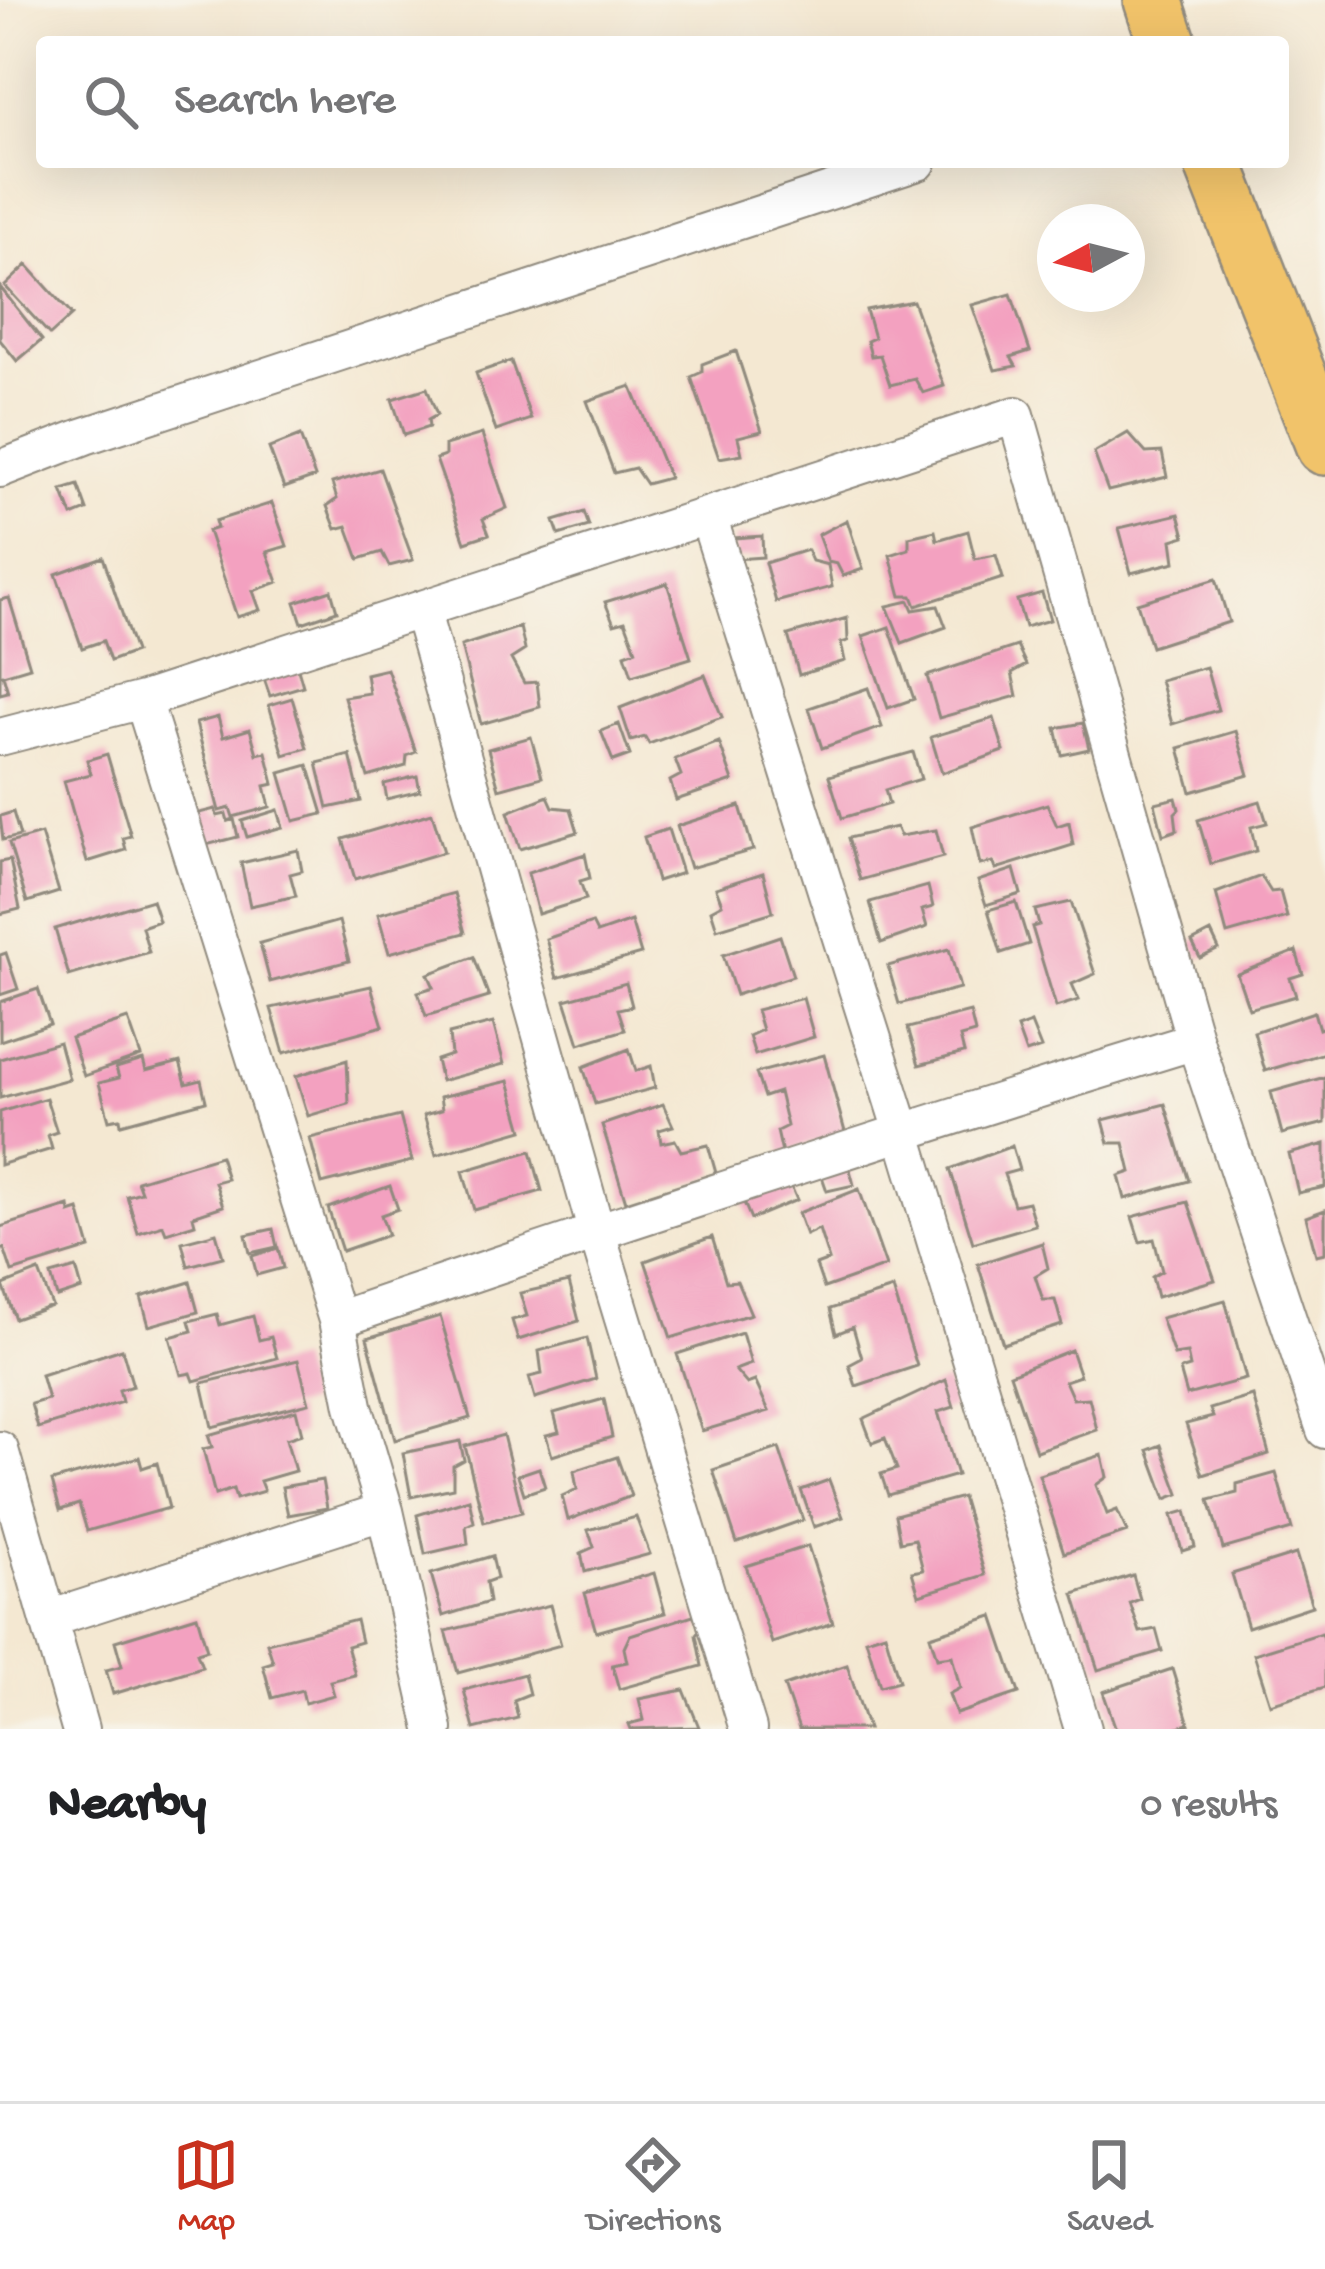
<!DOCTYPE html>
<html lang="en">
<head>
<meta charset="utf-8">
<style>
	body { margin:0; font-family:"Gochi Hand",sans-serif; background:#f2f2f2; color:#202124 }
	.compass { position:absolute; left:1037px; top:204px; width:108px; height:108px; border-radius:50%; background:#fff; box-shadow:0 12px 48px #0002; rotate:263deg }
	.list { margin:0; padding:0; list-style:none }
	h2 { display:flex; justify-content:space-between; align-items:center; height:156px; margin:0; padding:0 48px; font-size:51px }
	h2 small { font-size:39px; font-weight:400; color:#757577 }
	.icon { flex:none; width:66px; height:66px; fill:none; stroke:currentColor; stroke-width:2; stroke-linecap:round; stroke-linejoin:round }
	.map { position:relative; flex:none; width:1325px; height:1729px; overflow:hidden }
	.search { position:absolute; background:#fff; box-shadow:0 12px 48px #0002; left:36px; right:36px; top:36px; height:132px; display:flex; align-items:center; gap:30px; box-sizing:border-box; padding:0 42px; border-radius:12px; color:#757577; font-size:45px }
	.sheet { height:372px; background:#fff }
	nav { display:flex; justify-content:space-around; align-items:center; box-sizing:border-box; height:168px; border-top:3px solid #e0e0e0; background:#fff; font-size:33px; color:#757577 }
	nav a { display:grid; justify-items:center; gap:6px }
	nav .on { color:#c8321e }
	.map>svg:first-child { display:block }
	.building { fill:#f3a1c0 }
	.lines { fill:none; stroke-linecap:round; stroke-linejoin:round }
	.minor-casing { stroke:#908a7e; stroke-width:40 }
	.primary-casing { stroke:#908a7e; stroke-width:62 }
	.minor { stroke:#fff; stroke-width:36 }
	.primary { stroke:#f1c36a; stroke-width:57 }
</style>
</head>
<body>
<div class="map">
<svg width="1325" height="1729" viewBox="0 0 1325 1729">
	<rect width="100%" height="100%" fill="#f7f3e8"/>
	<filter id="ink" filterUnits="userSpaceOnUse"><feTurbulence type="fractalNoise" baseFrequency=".00833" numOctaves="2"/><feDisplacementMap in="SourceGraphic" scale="24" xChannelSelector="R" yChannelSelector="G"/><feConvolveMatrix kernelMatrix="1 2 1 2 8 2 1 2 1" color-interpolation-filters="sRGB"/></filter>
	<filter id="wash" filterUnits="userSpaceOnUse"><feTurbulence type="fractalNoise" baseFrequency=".004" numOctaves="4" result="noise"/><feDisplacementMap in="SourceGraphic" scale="48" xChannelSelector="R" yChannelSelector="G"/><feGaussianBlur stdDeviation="2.7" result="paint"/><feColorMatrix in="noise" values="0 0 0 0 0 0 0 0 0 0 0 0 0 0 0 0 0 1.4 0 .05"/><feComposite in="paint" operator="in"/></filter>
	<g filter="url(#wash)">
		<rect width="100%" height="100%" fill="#f4e8d2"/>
		<g id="blocks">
			<path class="building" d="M27,265L72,315L50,335L5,286Z
				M0,287L42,340L17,361L0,340Z
				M1011,294L1030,351L1011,357L1016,366L995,370L972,305Z
				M913,301L944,386L923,393L915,379L890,385L880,355L871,356L867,341L874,338L866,310Z
				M736,351L762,431L738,437L742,454L719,458L691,377L702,372V364Z
				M511,361L531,419L496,431L476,373Z
				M631,386L669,478L646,484L635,468L614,473L587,401Z
				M427,388L437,415L428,420L429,427L404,435L392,399Z
				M1128,433L1146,453L1162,452L1167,477L1108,491L1094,453Z
				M482,434L507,508L483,519L489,534L465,542L436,459L445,456V445Z
				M300,436L315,477L284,488L269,448Z
				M380,469L413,560L389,566L382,552L359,559L347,526L336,529L327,506L337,499L332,483Z
				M78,485L87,510L72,516L62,490Z
				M272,503L287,546L267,552L278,582L253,591L260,610L237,617L208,531L217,528L215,521Z
				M584,512L589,526L559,535L554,521Z
				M1179,514L1185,536L1172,540L1175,562L1131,573L1119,528Z
				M847,520L863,569L843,576L837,564L828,562L818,535Z
				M935,531L937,540L968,531L975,559L996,555L1003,578L916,606L912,596H901L890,555L909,549V537Z
				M762,536L763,557L735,559L734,538Z
				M807,550L812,561L828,565L832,587L776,602L765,563Z
				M103,557L135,652L110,661L103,641L82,648L56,574Z
				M1216,579L1229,622L1151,647L1137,603Z
				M667,583L691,658L632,676L625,654L636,650L625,621L614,624L605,602Z
				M331,590L337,611L302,623L295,602Z
				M1042,593L1050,620L1025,627L1017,600Z
				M9,598L30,667L3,675L8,692L0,694V600Z
				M909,601L913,610L938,606L946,627L902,643L887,606Z
				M847,618L848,641L841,643L845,661L799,675L788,635Z
				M520,627L525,650L511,659L524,683L537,682L540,707L481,724L461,646Z
				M889,627L914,699L888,708L863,636Z
				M1017,646L1026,665L1012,673L1017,696L939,718L927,676Z
				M296,662L303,686L270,696L262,673Z
				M1206,667L1218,710L1172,724L1160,680Z
				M387,669L416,752L407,756L406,766L368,777L344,697L369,693L366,674Z
				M705,675L722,717L649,744L645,737L631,741L620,708Z
				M868,688L882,727L822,748L809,708Z
				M292,698L307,748L284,755L269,705Z
				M218,717L223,737L250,729L257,754L266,752L274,784L265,786L270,807L233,817L230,808L219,811L196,723Z
				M994,718L1004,751L942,773L931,737Z
				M1083,723L1089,749L1062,755L1056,728Z
				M619,724L630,755L613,761L601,731Z
				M1236,731L1249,775L1191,792L1179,748Z
				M531,737L542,777L499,789L488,749Z
				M719,742L733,781L676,800L670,781L681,775L675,759Z
				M913,752L921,779L885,790L889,804L842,818L829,776Z
				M107,754L131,836L123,838L126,850L87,862L64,781L91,774L87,760Z
				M350,755L361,801L328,808L317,763Z
				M308,765L323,814L294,821L280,773Z
				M417,776L420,791L387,799L384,784Z
				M548,796L553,807L571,809L578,832L520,849L508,812Z
				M1176,798L1179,809L1175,813L1177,830L1163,835L1155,803Z
				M1260,801L1267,823L1251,827L1256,851L1211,864L1198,820Z
				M1047,804L1057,826L1069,822L1073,845L996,869L993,862L980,865L972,827Z
				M740,806L753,850L690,868L677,826Z
				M215,809L217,816L226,814L228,821L234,819L238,837L202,846L195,814Z
				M278,810L283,827L247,837L242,821Z
				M13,812L20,836L3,840L0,816Z
				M432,813L444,852L355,879L343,839Z
				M896,827L900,836L936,830L943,857L860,880L848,838Z
				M668,829L682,873L657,881L644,837Z
				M41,834L59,892L27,902L9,843Z
				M298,850L302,871L290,874L296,896L250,906L241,863Z
				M585,854L590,878L580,881L586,899L538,914L528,873Z
				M10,860L20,909L0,914V862Z
				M1014,869L1021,894L986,905L978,881Z
				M763,873L773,912L717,929L711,910L722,904L716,888Z
				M1261,876L1271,892L1280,891L1287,917L1227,934L1216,893Z
				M928,886L933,907L922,910L927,927L881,943L870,902Z
				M454,893L465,933L389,953L378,914Z
				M152,900L159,921L142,927L149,952L69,976L55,929Z
				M1016,902L1029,944L1001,953L988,910Z
				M1071,902L1095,974L1072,984L1079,1000L1056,1007L1032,927L1039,925L1035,910Z
				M339,921L349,961L270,982L260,943Z
				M631,921L641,954L557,978L546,939L592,923L597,933Z
				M1211,932L1219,949L1200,958L1192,942Z
				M780,936L793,976L736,995L723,955Z
				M949,949L960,988L899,1004L888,966Z
				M1296,951L1303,974L1290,978L1296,996L1249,1009L1237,974Z
				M6,953L18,989L0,995V955Z
				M474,957L489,997L426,1016L418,992L434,987L428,974Z
				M626,983L632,1006L618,1009L625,1030L579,1044L565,1000Z
				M371,986L383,1026L284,1053L271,1008Z
				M38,989L50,1024L0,1041V1002Z
				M803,998L814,1037L755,1055L749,1036L762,1030L756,1010Z
				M970,1012L975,1033L960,1037L964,1053L919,1065L908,1028Z
				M1314,1012L1319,1029L1325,1027V1053L1265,1071L1254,1032Z
				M128,1019L141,1056L84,1076L71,1038Z
				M493,1023L504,1064L441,1081L436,1060L451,1055L449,1034Z
				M1031,1023L1041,1048L1026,1053L1017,1028Z
				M59,1042L69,1079L0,1098V1059Z
				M629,1049L636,1071L651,1066L655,1088L595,1104L583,1067Z
				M824,1055L845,1132L782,1153L777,1131L787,1126L779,1092L764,1097L756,1073Z
				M143,1060L146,1071L180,1062L186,1084L201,1080L206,1101L121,1124L120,1118L109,1120L99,1083L119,1078L116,1068Z
				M347,1060L349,1104L308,1116L296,1076Z
				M1325,1077V1123L1282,1134L1271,1092Z
				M509,1081L523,1130L436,1155L424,1115L442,1110L440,1097Z
				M46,1098L57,1132L48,1135L52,1149L0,1165V1112Z
				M663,1104L673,1126L659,1130L661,1143L675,1140L681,1151L708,1145L716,1173L626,1202L602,1125Z
				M1165,1104L1189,1181L1125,1199L1119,1176L1131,1172L1124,1143H1109L1103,1120Z
				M400,1116L412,1161L322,1184L310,1138Z
				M1325,1144V1187L1298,1193L1289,1154Z
				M1012,1146L1019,1170L1004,1174L1014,1205L1028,1202L1035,1225L973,1243L950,1169Z
				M531,1151L542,1191L474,1210L463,1171Z
				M220,1156L227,1179L215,1182L223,1206L193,1216L195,1224L166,1233L163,1225L138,1233L127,1196L141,1192L137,1181Z
				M847,1159L854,1185L827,1191L819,1168Z
				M788,1179L797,1200L751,1219L742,1198Z
				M390,1186L398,1209L381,1215L388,1235L342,1251L328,1208Z
				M859,1189L886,1266L824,1288L816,1265L829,1260L819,1229L806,1235L798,1213Z
				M1188,1202L1215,1280L1157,1297L1152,1277L1162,1271L1154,1239L1140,1242L1132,1217Z
				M69,1206L70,1213L79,1210L90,1248L12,1272L4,1248L0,1249V1227Z
				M1325,1210V1253L1316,1255L1306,1217Z
				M273,1229L277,1247L250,1253L246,1235Z
				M216,1233L223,1257L188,1266L182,1242Z
				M712,1237L726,1282L737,1281L751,1314L671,1338L645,1261Z
				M1042,1243L1048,1268L1035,1276L1043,1300H1055L1062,1325L1003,1344L978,1264Z
				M278,1248L283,1268L257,1275L252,1256Z
				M76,1268L82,1289L57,1297L51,1275Z
				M39,1271L52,1306L15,1319L3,1285Z
				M190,1282L198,1312L149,1326L141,1297Z
				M569,1282L579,1321L518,1340L512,1320L527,1316L520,1293Z
				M893,1289L917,1366L856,1386L849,1365L862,1358L853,1327L836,1334L830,1309Z
				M1225,1300L1246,1379L1187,1395L1180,1370L1190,1367L1187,1353L1174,1355L1161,1318Z
				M217,1314L220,1325L253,1316L259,1340L271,1337L277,1358L194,1381L191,1373L181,1375L170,1337L192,1331L189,1321Z
				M440,1316L470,1418L395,1440L367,1338Z
				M742,1333L751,1364L735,1370L747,1384L755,1381L769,1411L702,1431L677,1354Z
				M587,1338L596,1379L535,1398L529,1377L542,1374L539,1351Z
				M122,1349L133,1386L119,1390L122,1402L38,1428L31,1404L48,1399L41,1375Z
				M1071,1350L1080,1376L1065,1381L1073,1399L1089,1398L1097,1430L1036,1451L1010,1374Z
				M298,1360L309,1403L212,1427L202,1383Z
				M946,1380L954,1407L938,1412L957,1475L888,1495L881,1474L897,1469L885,1438L872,1443L863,1419Z
				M1253,1396L1269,1454L1203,1475L1186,1424L1213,1417L1210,1409Z
				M604,1399L612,1437L552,1456L546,1435L559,1432L554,1413Z
				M296,1410L302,1434L286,1439L295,1471L260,1481L264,1491L236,1499L233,1489L215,1495L203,1449L212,1447L208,1435Z
				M503,1435L522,1512L484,1522L465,1446Z
				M460,1441L464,1460L453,1466V1488L411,1497L403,1453Z
				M1161,1445L1179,1494L1166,1499L1148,1450Z
				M779,1448L803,1520L737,1543L713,1470Z
				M1102,1455L1107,1477L1096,1485L1107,1514L1117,1510L1127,1532L1064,1553L1039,1475Z
				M139,1457L142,1468L157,1463L169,1508L87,1531L79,1504L60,1510L52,1481Z
				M617,1457L631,1496L568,1520L562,1496L577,1489L574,1471Z
				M539,1468L545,1487L524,1494L518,1475Z
				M1276,1473L1292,1529L1223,1549L1209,1500L1237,1493V1484Z
				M322,1480L327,1508L288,1515L282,1487Z
				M829,1480L843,1517L814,1527L801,1490Z
				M962,1497L985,1575L919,1595L912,1572L923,1570L915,1539L900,1542L895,1515Z
				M469,1499L474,1522L466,1526L468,1544L425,1554L417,1515Z
				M1186,1511L1195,1547L1182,1551L1172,1515Z
				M636,1517L650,1554L585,1572L581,1553L594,1547L588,1530Z
				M808,1546L833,1623L772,1643L746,1566Z
				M1296,1554L1312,1606L1248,1627L1232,1574Z
				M492,1556L497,1578L486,1582L489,1602L443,1616L431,1574Z
				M654,1573L665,1613L596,1632L585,1593Z
				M1133,1575L1140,1599L1130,1603L1140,1632L1156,1629L1162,1651L1098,1670L1074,1594Z
				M550,1605L561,1645L458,1673L446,1631Z
				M693,1615L701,1628L696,1635L702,1666L619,1689L612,1665L627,1662L624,1648L630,1635Z
				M197,1616L207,1650L197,1653L202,1667L113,1694L106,1670L122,1666L115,1641Z
				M993,1616L1019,1693L956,1714L949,1694L960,1688L952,1656L937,1658L930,1636Z
				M356,1620L361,1642L347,1646L355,1675L330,1681L334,1695L305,1703L302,1690L272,1698L263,1665L273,1662L267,1643Z
				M885,1633L899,1681L880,1686L866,1639Z
				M1321,1633L1325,1645V1687L1270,1704L1254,1654Z
				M847,1665L868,1729H799L784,1686Z
				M1172,1669L1189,1724L1171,1729H1116L1103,1692Z
				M524,1674L529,1694L514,1700L518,1718L474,1729L464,1690Z
				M684,1690L699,1727L631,1729L629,1724L644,1720L639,1699Z"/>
		</g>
	</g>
	<g filter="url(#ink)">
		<use href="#blocks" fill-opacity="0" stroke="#908a7e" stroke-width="3"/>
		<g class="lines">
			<defs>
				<path id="minor" d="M0,469L85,436L918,162
					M708,516L902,1131L1083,1729
					M421,609L596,1230L748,1729
					M143,700L337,1320L354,1406L385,1511L434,1729
					M0,737L143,700L1016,415L1195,1041L1325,1430
					M337,1320C621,1222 907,1129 1195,1041
					M0,1450L80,1729
					M49,1619L385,1511"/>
				<path id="primary" d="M1153,0L1167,42
					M1213,162L1325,446"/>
			</defs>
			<use href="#minor" class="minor-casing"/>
			<use href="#primary" class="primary-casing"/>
			<use href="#minor" class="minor"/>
			<use href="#primary" class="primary"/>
		</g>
	</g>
</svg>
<svg class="compass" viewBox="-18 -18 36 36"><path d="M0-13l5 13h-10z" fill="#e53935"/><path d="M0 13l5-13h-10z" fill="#757577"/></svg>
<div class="search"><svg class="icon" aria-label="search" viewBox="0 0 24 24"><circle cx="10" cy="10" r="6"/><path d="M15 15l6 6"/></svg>Search here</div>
</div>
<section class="sheet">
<h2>Nearby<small>0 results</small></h2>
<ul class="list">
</ul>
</section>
<nav>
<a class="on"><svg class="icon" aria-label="map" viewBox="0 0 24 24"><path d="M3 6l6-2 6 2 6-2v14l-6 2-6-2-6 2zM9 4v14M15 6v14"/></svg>Map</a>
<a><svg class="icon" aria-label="directions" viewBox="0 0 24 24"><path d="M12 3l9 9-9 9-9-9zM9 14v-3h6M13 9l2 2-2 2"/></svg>Directions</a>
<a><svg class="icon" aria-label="saved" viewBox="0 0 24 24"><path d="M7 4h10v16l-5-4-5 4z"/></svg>Saved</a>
</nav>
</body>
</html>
